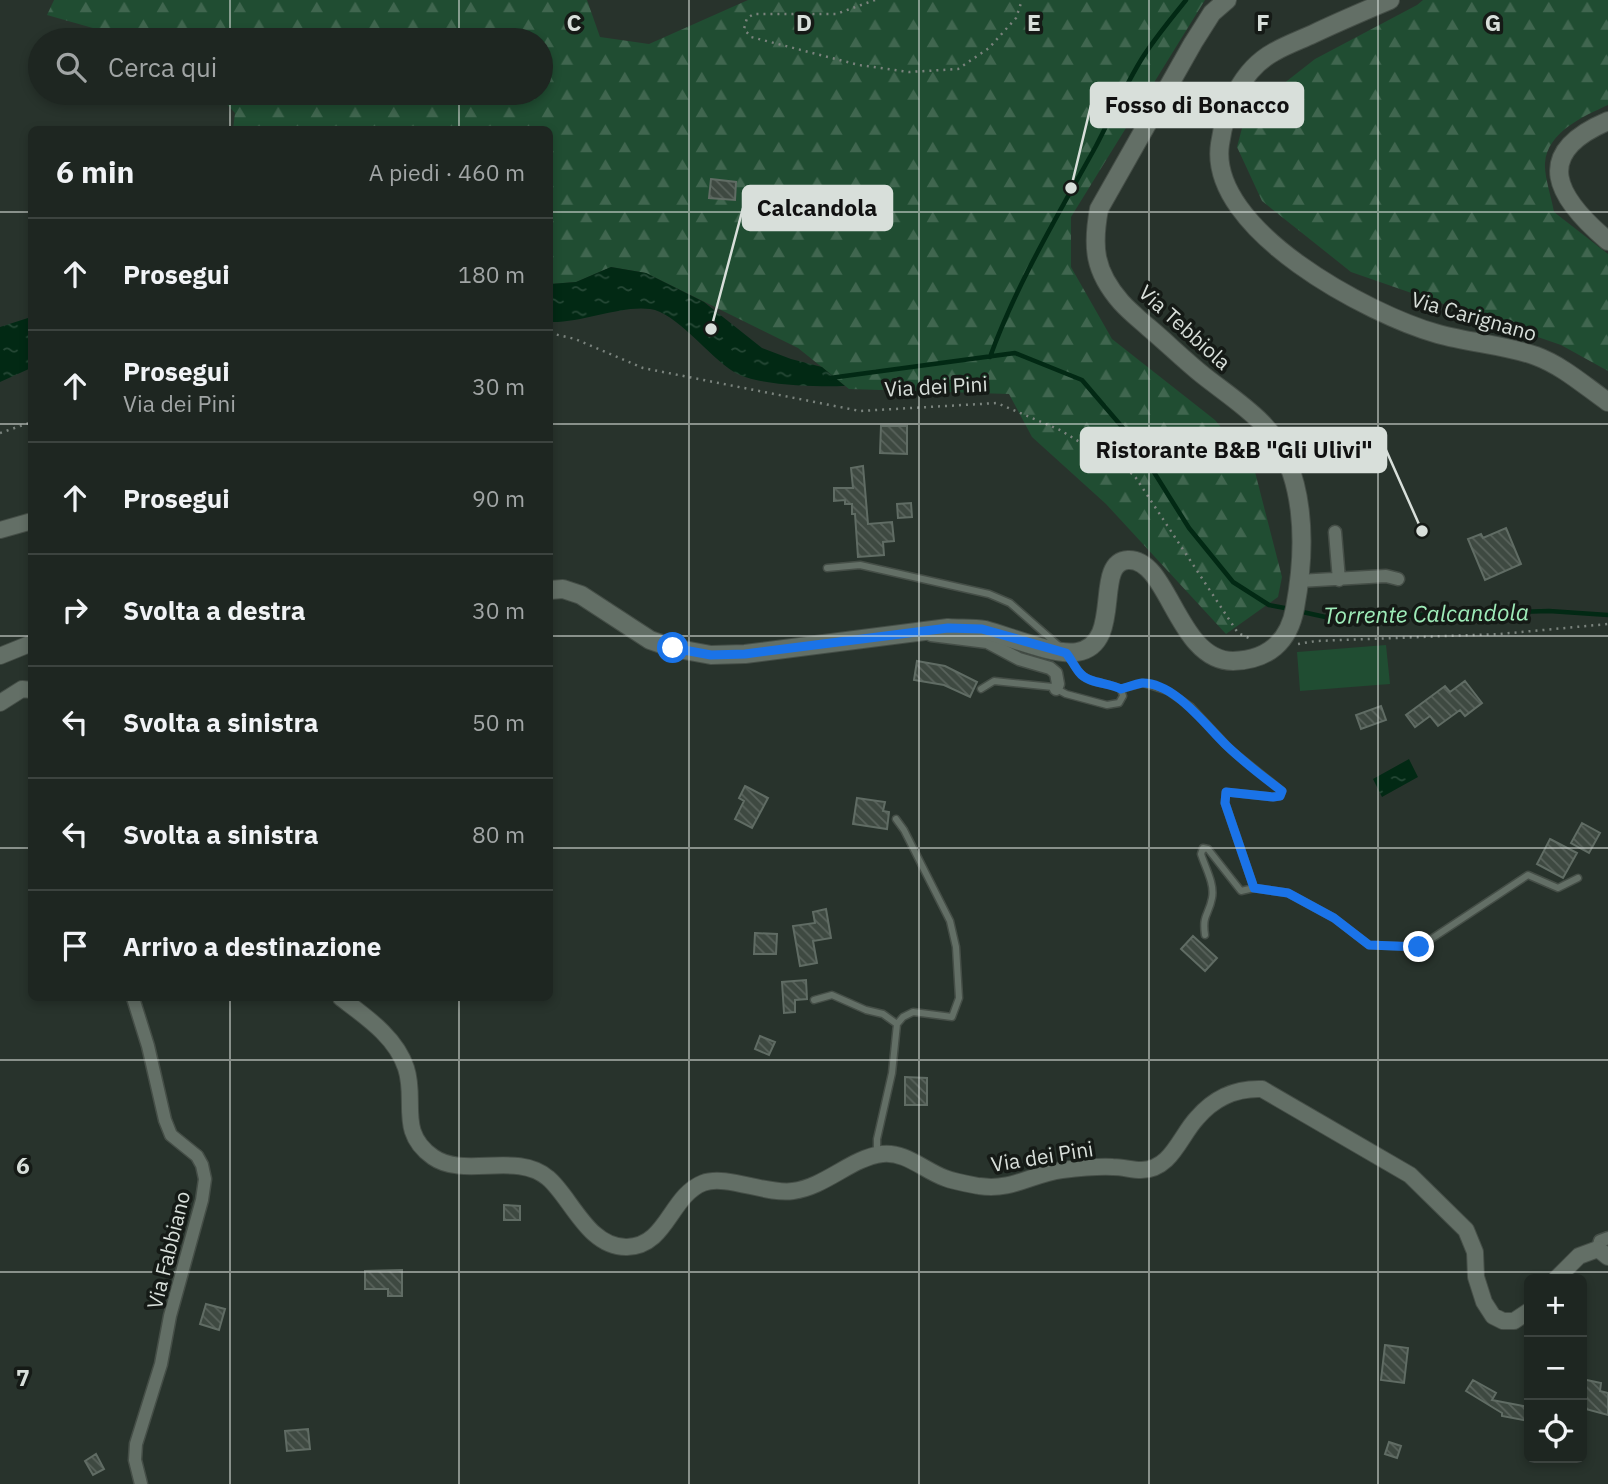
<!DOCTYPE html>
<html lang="it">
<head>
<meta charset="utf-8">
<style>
	body { margin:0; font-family:"IBM Plex Sans",sans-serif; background:#262e2a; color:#f1f3f6 }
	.controls { position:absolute; right:21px; bottom:21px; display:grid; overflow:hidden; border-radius:10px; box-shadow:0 4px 10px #0003 }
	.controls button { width:63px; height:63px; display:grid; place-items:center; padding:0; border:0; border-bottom:2px solid #3c433f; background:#1e2621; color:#f1f3f6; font:35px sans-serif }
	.stop { position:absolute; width:21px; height:21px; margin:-16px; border:5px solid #1a73e8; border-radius:50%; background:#fff }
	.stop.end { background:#1a73e8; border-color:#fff; box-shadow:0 2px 7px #0008 }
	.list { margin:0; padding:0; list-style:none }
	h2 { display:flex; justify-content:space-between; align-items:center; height:91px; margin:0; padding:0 28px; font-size:30px }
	h2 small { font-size:23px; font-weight:400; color:#a1a5a5 }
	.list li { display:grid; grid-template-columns:46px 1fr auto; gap:21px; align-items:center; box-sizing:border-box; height:112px; padding:0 28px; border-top:2px solid #3c433f }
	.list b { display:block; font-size:26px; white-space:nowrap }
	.list p { margin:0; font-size:23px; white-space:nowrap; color:#a1a5a5 }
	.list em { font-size:23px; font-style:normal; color:#a1a5a5 }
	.icon { flex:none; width:38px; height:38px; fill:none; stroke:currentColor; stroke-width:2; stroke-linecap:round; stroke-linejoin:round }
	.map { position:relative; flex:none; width:1608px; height:1484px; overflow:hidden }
	.search { position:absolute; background:#1e2621; box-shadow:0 4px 10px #0003; left:28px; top:28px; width:525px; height:77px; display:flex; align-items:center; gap:18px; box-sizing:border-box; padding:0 24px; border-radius:38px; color:#a1a5a5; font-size:26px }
	.panel { position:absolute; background:#1e2621; box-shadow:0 4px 10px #0003; left:28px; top:126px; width:525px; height:875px; border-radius:10px }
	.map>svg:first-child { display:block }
	.forest { fill:url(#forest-firs) }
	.pitch { fill:#204d32 }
	.water { fill:url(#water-ripples) }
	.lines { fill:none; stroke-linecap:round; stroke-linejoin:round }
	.stream { stroke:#022914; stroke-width:4.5 }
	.building { fill:url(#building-back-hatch); stroke:#606c64; stroke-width:2 }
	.service-casing { stroke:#454e47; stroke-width:9 }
	.minor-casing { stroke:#454e47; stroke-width:15 }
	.tertiary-casing { stroke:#454e47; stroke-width:18 }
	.secondary-casing { stroke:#454e47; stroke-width:20 }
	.path { stroke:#7a837d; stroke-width:2.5; stroke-dasharray:2 5; stroke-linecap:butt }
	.service { stroke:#636f66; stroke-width:6 }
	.minor { stroke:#636f66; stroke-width:12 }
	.tertiary { stroke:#636f66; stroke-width:16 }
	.secondary { stroke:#636f66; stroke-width:18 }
	.route { stroke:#1a73e8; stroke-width:9 }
	.grid { fill:none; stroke:#d8dfda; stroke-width:2; stroke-opacity:0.55 }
	.labels { text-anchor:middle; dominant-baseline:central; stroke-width:7; stroke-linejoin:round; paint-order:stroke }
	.street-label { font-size:21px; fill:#d8dfda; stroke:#151a16 }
	.water-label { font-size:23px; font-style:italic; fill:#9eebb8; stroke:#151a16 }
	.grid-label { font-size:23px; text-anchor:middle; font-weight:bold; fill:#d8dfda; stroke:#151a16; stroke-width:7; stroke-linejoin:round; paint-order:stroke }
	.leader { fill:none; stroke:#d8dfda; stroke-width:2.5 }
	.callout-dot { fill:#d8dfda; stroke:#151a16; stroke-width:2.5 }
	.callout { fill:#d8dfda; stroke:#d8dfda; stroke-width:2.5 }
	.callout-label { font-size:23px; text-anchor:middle; font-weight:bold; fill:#111 }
</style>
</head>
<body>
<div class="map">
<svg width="1608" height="1484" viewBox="0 0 1608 1484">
	<defs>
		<pattern id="forest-firs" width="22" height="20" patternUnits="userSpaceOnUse" patternTransform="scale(1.75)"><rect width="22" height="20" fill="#204d32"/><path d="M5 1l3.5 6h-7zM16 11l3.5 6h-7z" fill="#40664f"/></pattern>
		<pattern id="water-ripples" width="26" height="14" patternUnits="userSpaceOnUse" patternTransform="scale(1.75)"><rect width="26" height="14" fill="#022914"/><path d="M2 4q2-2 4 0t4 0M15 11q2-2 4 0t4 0" fill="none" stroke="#264836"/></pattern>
		<pattern id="building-back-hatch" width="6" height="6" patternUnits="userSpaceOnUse" patternTransform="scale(1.75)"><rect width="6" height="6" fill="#3e4941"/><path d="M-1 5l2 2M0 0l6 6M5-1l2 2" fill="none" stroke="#59635c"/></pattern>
	</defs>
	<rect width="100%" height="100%" fill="#28332c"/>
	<path class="forest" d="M54,0H587L600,37L649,44L748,0H1205L1071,217V267L1112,339L1215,420L1254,468L1282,577L1278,597L1226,634L1106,504L1032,437L1009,394L849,389L798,348L646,273L611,267L576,282L550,284V130L233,129L235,113L216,93H541V40H135L47,15Z
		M1423,0H1608V105C1584,116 1547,132 1545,163C1544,176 1552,199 1554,212L1608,254V371L1561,345L1351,272L1262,201L1237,147L1246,113L1315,59L1417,5Z"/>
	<path class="pitch" d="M1386,645L1390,684L1300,691L1297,652Z"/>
	<path class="water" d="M611,267L646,273L704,302L762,348L791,359L822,367L845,386C819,387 756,386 734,372C709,357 676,312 650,309C621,305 582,323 550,322V284L576,282Z
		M31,317V368L0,382V327Z
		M1409,759L1418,777L1382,797L1373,779Z"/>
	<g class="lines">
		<path class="stream" d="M990,357C1017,283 1058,215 1096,146C1111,117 1124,88 1141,60C1154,39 1171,19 1186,0
			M830,378L1015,353L1082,380L1135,442L1189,528L1233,582L1269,605L1290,609
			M1298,611L1330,618L1549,611L1608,615"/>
	</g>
	<path class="building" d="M711,179L736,182L735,200L709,198Z
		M881,426H907V454L880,453Z
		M863,466L868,524L892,522L894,541L883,542L884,555L858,557L855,514H852V504H845V500L834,501V488H853L851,468Z
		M911,503L912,517L898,518L897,504Z
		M1506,528L1521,564L1485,580L1468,539L1481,534L1483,538Z
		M917,661L945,666L977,682L970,697L944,685L914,680Z
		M1465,681L1482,703L1465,716L1460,710L1438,726L1430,716L1415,727L1406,715L1445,686L1450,692Z
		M1381,706L1386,720L1361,729L1356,715Z
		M745,786L768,798L752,828L735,819L744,801L739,798Z
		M857,798L885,802L883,811L889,812L887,829L853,824Z
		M1582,823L1600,833L1589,853L1571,843Z
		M1550,839L1577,853L1563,878L1537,864Z
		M826,909L831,938L813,941L817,963L800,966L793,926L815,923L813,912Z
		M755,933L777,934L776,954H754Z
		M1193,936L1217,958L1205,971L1181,949Z
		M806,980L807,999L795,1000V1012L784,1013L782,982Z
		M760,1036L775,1042L769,1055L755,1049Z
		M905,1077L927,1078V1105H905Z
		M504,1205L520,1206V1220H504Z
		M402,1270V1296H388V1289H365V1271Z
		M206,1304L225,1309L219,1330L200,1324Z
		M1385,1345L1408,1348L1404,1383L1381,1380Z
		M1582,1379L1601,1383L1600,1391L1608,1393V1415L1582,1408Z
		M1473,1380L1496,1393L1492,1400L1529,1407V1421L1502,1416V1413L1466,1391Z
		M308,1429L310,1449L287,1451L285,1431Z
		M1389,1442L1401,1446L1397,1458L1385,1454Z
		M96,1454L104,1469L93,1475L85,1461Z"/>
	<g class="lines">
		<defs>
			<path id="service" d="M827,568L860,565L989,594L1010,603L1059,646
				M981,689L994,681L1053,687L1066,694L1107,705L1119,703L1123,696L1121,689C1108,682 1088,684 1079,672C1075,667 1073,661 1069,657
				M1121,689L1143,683L1168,691L1191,707L1231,750L1282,791L1280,796L1273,797L1226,792L1225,803L1254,888L1241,891L1208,849L1203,848L1201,854C1205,867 1215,884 1212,898C1209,915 1202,914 1205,935
				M1254,888L1288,893L1334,918L1369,945L1419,947L1528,875L1558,888L1578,878
				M814,1000L832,995L866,1010L883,1014L897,1024
				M877,1153V1139L892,1073L897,1024L903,1017L913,1012L952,1017L959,998L956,947L950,921L904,830L896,819"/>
			<path id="minor" d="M1335,532L1339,580
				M1299,581L1386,576L1398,579
				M931,635L987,642L1019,659L1050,668L1056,673L1058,684L1056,689
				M133,998L148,1046L165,1120L171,1135L197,1156L202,1165L205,1179L202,1200L170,1316L161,1364L136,1444L135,1460L141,1484
				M1598,1249L1600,1241L1608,1238"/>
			<path id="tertiary" d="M0,530L32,521
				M0,656L32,643
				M0,703L22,689L32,690
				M341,998C366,1017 396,1037 406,1068C417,1101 397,1132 433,1157C464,1179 517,1151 548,1178C571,1197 588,1248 627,1247C667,1246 670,1196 703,1183C726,1174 766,1195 793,1191C825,1187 851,1158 882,1154C905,1151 925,1171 945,1178C955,1182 968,1184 979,1186C1013,1191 1031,1174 1062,1170C1079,1168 1096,1166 1113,1167C1123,1167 1132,1170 1141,1170C1171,1170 1180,1136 1197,1118C1214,1098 1236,1088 1262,1089L1410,1175L1466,1230L1475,1252L1476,1277L1484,1302L1493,1316L1503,1321H1514L1529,1311
				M1556,1279L1579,1256L1598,1249L1608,1257"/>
			<path id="secondary" d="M1390,0C1364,11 1338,22 1313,34C1300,40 1286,45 1274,52C1241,70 1225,109 1220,144C1207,230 1370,315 1438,334C1470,343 1506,345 1536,356C1563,366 1585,386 1608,402
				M1608,121C1530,154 1557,198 1608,241
				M550,590L563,589L581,595L650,640L673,648L711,655L745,654L948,628C960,629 973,628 985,630C1008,636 1055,656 1077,652C1125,644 1092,562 1128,560C1169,558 1177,661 1233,661C1268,660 1289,642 1295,608C1306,549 1308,469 1261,422C1244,405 1223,391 1204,376C1184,360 1167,343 1148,327C1139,319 1129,311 1121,302C1094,271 1092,247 1099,209L1193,43L1212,13L1227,0"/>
		</defs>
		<use href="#service" class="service-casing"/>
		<use href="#minor" class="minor-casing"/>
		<use href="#tertiary" class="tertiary-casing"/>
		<use href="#secondary" class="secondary-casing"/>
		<path class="path" d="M875,0L836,14H754L747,18L744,29L751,37L859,65L909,72L958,69L989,48L1016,18L1022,0
			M550,333L575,339L643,368L860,411L997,403L1060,430L1134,475L1238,633L1253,640
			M0,433L32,422
			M1298,644L1316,641L1500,634L1608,624"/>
		<use href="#service" class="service"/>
		<use href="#minor" class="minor"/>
		<use href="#tertiary" class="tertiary"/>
		<use href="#secondary" class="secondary"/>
	</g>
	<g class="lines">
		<path class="route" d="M673,648L711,655L745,654L948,628L982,629L1066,653C1071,659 1074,666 1079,672C1088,684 1108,682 1121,689C1128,687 1136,684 1142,683C1174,682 1206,726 1227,746C1244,762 1263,777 1282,791L1280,796L1273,797L1226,792L1225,803L1254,888L1288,893L1334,918L1369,945L1419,947"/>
	</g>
	<path class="grid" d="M230,0V40M459,0V40M689,0V1484M919,0V1484M1149,0V1484M1378,0V1484M230,93V130M459,93V130M0,212H32M550,212H1608M0,424H32M550,424H1608M0,636H32M550,636H1608M0,848H32M550,848H1608M230,998V1484M459,998V1484M0,1060H1608M0,1272H1608"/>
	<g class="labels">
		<g class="street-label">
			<text transform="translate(1474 316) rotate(16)">Via Carignano</text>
			<text transform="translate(1185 327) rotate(42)">Via Tebbiola</text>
			<text transform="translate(936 386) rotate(-3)">Via dei Pini</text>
			<text transform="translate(1042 1156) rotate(-9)">Via dei Pini</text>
			<text transform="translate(168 1250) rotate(-76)">Via Fabbiano</text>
		</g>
		<g class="water-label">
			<text transform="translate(1426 613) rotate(-1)">Torrente Calcandola</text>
		</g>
	</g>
	<g class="grid-label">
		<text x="574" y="31">C</text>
		<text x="804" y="31">D</text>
		<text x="1034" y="31">E</text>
		<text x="1263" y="31">F</text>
		<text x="1493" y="31">G</text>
		<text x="23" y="1174">6</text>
		<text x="23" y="1386">7</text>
	</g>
	<path class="leader" d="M1071 188L1091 105M711 329L743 208M1422 531L1386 450"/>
	<g class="callout-dot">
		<circle cx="1071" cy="188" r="7"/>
		<circle cx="711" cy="329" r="7"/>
		<circle cx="1422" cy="531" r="7"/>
	</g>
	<g class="callout">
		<rect x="1091" y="83" width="212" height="44" rx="7"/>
		<rect x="743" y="186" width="149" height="44" rx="7"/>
		<rect x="1081" y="428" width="305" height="44" rx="7"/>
	</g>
	<g class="callout-label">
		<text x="1197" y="113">Fosso di Bonacco</text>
		<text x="817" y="216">Calcandola</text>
		<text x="1234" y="458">Ristorante B&amp;B "Gli Ulivi"</text>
	</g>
</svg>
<div class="controls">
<button>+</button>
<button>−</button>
<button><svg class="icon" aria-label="locate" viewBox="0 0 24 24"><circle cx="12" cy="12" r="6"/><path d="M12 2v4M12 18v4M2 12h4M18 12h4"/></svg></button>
</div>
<div class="stop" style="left:673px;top:648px"></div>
<div class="stop end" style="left:1419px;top:947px"></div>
<div class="search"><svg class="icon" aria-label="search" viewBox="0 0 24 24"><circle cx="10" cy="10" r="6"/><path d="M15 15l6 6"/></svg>Cerca qui</div>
<section class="panel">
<h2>6 min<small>A piedi · 460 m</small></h2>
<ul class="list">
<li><svg class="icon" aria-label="ahead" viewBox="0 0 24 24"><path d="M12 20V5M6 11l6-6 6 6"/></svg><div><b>Prosegui</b></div><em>180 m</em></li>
<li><svg class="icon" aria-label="ahead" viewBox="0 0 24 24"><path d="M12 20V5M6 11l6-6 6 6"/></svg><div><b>Prosegui</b><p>Via dei Pini</p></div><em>30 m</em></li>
<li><svg class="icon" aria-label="ahead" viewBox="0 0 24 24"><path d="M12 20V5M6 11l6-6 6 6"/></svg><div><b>Prosegui</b></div><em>90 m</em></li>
<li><svg class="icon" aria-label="right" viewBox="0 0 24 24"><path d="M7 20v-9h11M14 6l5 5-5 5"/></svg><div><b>Svolta a destra</b></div><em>30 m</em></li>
<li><svg class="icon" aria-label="left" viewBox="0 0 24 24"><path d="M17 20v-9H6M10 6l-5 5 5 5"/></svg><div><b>Svolta a sinistra</b></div><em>50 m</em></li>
<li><svg class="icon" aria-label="left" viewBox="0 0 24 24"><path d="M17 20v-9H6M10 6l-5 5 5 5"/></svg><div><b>Svolta a sinistra</b></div><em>80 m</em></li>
<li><svg class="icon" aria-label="arrive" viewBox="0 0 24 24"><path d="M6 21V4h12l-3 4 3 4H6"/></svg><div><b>Arrivo a destinazione</b></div></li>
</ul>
</section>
</div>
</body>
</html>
